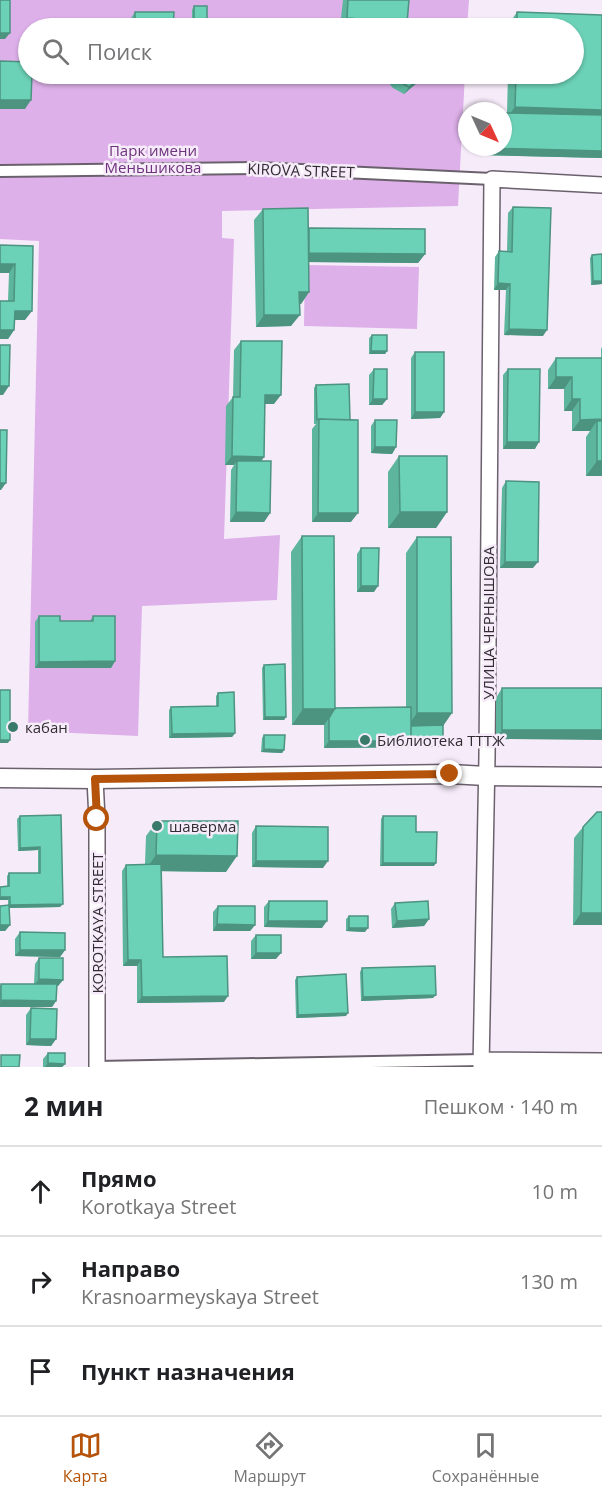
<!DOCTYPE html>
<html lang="ru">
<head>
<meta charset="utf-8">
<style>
	body { margin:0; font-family:"Open Sans",sans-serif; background:#f6f6f6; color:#202124 }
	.compass { position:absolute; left:458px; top:102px; width:54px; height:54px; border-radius:50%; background:#fff; box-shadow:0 2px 4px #0004; rotate:134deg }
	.stop { position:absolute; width:18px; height:18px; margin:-14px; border:4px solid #b45309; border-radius:50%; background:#fff }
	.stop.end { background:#b45309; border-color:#fff; box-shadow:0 2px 6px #0008 }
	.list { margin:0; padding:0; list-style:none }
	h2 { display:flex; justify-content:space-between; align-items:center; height:78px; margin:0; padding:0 24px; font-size:26px }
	h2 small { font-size:20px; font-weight:400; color:#757577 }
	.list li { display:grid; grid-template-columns:39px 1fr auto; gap:18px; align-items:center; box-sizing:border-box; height:90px; padding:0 24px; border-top:2px solid #e0e0e0 }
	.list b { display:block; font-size:22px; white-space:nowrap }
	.list p { margin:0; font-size:20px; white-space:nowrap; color:#757577 }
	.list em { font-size:20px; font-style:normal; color:#757577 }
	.icon { flex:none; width:33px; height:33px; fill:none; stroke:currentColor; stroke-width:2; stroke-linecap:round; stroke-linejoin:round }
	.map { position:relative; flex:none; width:602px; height:1067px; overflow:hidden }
	.search { position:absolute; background:#fff; box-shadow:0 2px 4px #0004; left:18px; right:18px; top:18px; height:66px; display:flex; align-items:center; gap:15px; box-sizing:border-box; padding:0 21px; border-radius:33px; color:#757577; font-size:22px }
	.sheet { height:348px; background:#fff }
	nav { display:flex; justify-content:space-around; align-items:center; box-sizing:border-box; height:84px; border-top:2px solid #e0e0e0; background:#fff; font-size:16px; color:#757577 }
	nav a { display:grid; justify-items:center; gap:3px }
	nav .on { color:#b45309 }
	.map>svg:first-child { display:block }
	.park { fill:#ddb0e9 }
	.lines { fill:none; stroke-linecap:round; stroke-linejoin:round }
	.pedestrian-casing { stroke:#6b616d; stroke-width:14 }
	.minor-casing { stroke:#6b616d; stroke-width:18 }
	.tertiary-casing { stroke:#6b616d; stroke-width:21 }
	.pedestrian { stroke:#fff; stroke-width:10 }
	.minor { stroke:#fff; stroke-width:15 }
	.tertiary { stroke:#fff; stroke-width:18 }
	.wall { fill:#5db59d }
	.shaded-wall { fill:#4c9380 }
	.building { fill:#6cd2b7; stroke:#4c9380; stroke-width:1.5 }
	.route { stroke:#b45309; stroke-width:8 }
	.poi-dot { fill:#3a7a6a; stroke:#f6ebf9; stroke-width:2 }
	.labels { text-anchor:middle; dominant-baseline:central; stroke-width:5; stroke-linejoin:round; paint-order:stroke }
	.park-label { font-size:15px; fill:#6e327d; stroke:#f6ebf9 }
	.street-label { font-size:15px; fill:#302c31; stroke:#f6ebf9 }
	.poi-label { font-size:15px; fill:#302c31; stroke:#f6ebf9; text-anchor:start }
</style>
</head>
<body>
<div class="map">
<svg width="602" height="1067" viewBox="0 0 602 1067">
	<rect width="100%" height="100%" fill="#f6ebf9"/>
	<path class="park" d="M0,0H469L467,28H28V74H465L458,206L222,211V238L234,239L224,539L280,535L277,600L142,606L138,736L28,731L39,241L0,239Z
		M305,265L419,267L417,329L304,326Z"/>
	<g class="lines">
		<defs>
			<path id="pedestrian" d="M0,171L258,168L492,179
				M97,1067L481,1060"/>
			<path id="minor" d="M95,779L97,819V1067
				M481,1060L602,1061
				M481,1067L487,757L492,179L602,185"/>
			<path id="tertiary" d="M0,778L95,779L450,774L486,776L602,777"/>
		</defs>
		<use href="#pedestrian" class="pedestrian-casing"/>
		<use href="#minor" class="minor-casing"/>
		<use href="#tertiary" class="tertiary-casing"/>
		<use href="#pedestrian" class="pedestrian"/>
		<use href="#minor" class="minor"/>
		<use href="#tertiary" class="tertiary"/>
	</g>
	<path class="wall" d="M343,0H409L403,28H358L340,27Z
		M194,6L207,28H192V10Z
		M135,12L173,28H131V18Z
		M517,12L602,15V158L480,155V147H503V113H507L508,74H573V28H509V24Z
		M381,74H426L404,94L393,88Z
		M513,207L543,336L504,335L506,290H494L495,257L499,251H507L508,213Z
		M263,209L309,228L425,254L418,263L309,262V292L301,304H300L291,326L256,327L254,220Z
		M33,246L25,320H14V330L8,339H0V301H8L9,273H0Z
		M602,254V284L591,285L590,258L592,255Z
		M372,335L387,351L385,354H369V338Z
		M241,341L274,404H265L264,457L261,461L270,513L264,522H230L231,470L234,465H225L226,406L233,397L234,350Z
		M602,347V476H586V437L590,431H572V411H564V389H548V370L556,358H601V349Z
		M415,352L444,412L440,418L411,419V358Z
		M374,369L387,399L382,405H369V375Z
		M508,369L535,449H503V375Z
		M316,385L351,522H312V429L316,424H314V388Z
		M375,420L396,447L392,454L371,453V426Z
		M399,456L447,512L436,528H388V472Z
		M506,481L533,568H500L502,488Z
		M302,536L335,708L406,707V553L417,537L443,725L441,747L324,748V725H292L291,552Z
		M361,548L374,592H357V554Z
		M39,616L60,621H90L93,616L115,661L111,668H35V622Z
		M264,665L286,717L284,720H263L262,668Z
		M502,688L602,689L496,739V698Z
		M218,693L235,733L232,737L169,738V710L171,707L216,706V696Z
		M264,735L284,750L282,753L261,752L262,738Z
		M61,815L60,907L9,908L10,925L5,931H0V906L8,905V900H0V887L7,886V876L9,873H38V850L18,851L17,819L20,816Z
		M383,816L416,832L434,866H380L381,819Z
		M157,821L226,872L162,871L163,957L224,1002L137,1003V966H123L122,871L126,865L145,864L146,836Z
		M256,826L323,868L252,867V833Z
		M583,827L602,925H573L574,838Z
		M269,901L322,928L264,927V907Z
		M395,903L429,919L424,926L392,928L391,909Z
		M218,906L255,925L250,931H213V912Z
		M349,916L365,932L346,931V919Z
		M20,932L65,950L60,957L15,956V939Z
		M256,935L276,959H251V941Z
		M39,958L63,980L58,986H57L56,1001L52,1007H0V986L1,984H34L35,964Z
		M362,968L433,998L361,1001L360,972Z
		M297,977L346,1016L296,1018L295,980Z
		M31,1008L56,1039L51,1046L26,1045V1015Z
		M48,1053L65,1064L62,1067H43V1059Z"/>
	<path class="shaded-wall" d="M347,18L407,23L403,28H358L340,27Z
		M0,33H10L5,39H0Z
		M425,74H426L425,76L404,94L409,87Z
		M0,100H31L25,109H0Z
		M515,107L602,110V122L506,119Z
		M485,148L602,151V158L480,155Z
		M307,253L425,254L418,263L301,262Z
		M1,264H15L9,273H0V265Z
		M593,281H602V284L591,285Z
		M498,283L510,284L506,290H494Z
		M299,292H309L301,304H291Z
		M15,311H32L25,320H8Z
		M264,315H300L291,326L256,327Z
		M509,329L547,330L543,336L504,335Z
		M0,330H14L8,339H0Z
		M371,351H387L385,354H369Z
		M556,377H572L564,389H548Z
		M0,386H9L3,395H0Z
		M265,395H281L274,404H259Z
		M373,399H387L382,405H369Z
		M572,399H580L572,411H564Z
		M415,412H444L440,418L411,419Z
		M602,419V431L597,421L590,431H572L580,420Z
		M507,442H539L535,449H503Z
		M375,447H396L392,454L371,453Z
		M232,456L264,457L258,466L237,461L234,465H225Z
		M597,461H602V476H586Z
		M0,483H6L1,490H0Z
		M236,512L270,513L264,522H230Z
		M400,512H447L436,528H388Z
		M318,513H358L351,522H312Z
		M505,562H538L533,568H500Z
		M361,586H378L374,592H357Z
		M115,661L111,668H35L39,662Z
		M303,709H335L324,725H292Z
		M417,713H452L441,729L408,726Z
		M265,717H286L284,720H263Z
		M502,730H602V740L496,739Z
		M235,733L232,737L169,738L172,734Z
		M0,740H10L8,743H0Z
		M329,741H411L443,744L441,747L324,748Z
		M264,749L284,750L282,753L261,752Z
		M40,847L38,850L18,851L20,848Z
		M156,855L237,856L226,872L145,871Z
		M256,861H328L323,868L252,867Z
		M383,863H436L434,866H380Z
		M0,897H10L8,900H0Z
		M63,904L60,907L8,908L10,905Z
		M581,913H602V925H573Z
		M429,919L424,926L392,928L397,921Z
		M268,921H327L322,928L264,927Z
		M217,924L255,925L250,931H213Z
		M0,925H10L5,931H0Z
		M349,928H368L365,932L346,931Z
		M20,950H65L60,957L15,956Z
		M256,953H281L276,959H251Z
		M128,960H141L137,966H123Z
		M39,979L63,980L58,986H34Z
		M436,995L433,998L361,1001L363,997Z
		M228,996L224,1002L137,1003L142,997Z
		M1,1000L56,1001L52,1007H0V1002Z
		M348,1013L346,1016L296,1018L298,1015Z
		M30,1039H56L51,1046L26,1045Z
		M48,1063L65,1064L62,1067H45Z"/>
	<path class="building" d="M0,0H10V33H0Z
		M348,0H409L407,23L347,18Z
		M194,6H207V28H194Z
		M135,12H174L173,28H135Z
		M517,12L602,15V110L515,107L516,74H573V28H517Z
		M0,61L28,62V74H32L31,100H0Z
		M391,74H425L409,87L398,81Z
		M503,113L602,115V151L485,148V147H503Z
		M513,207L551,208L547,330L509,329L510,284L498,283L499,251L512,252Z
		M308,208L309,292H299L300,315H264L263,209Z
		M309,228L425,229V254L309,253Z
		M0,245L33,246L32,311H15L14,330H0V301H14L15,264H1V270H0Z
		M602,254V281H593L592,255Z
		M372,335H387V351H371Z
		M241,341H282L281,395H265L264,457L232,456L233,397H240Z
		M0,345H10L9,386H0Z
		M415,352H444V412H415Z
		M556,358H602V419L580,420V399H572V377H556Z
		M374,369H387V399H373Z
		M508,369H540L539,442H507Z
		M349,384L350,420L319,419V420H317L316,385Z
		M319,419L358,420V513H318Z
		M375,420H397L396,447H375Z
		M597,421H602V461H597Z
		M0,430H7L6,483H0Z
		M399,456H447V512H400Z
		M237,461H271L270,513L236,512Z
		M506,481L539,482L538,562H505Z
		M302,536H334L335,709H303Z
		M417,537H451L452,713H417Z
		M361,548H379L378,586H361Z
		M39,616H60V621H93V616H115V661L39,662Z
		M285,664L286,717H265L264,665Z
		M502,688H602V730H502Z
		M0,690H10V740H0Z
		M234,692L235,733L172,734L171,707L218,706V693Z
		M411,707V741H329V718L335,708Z
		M443,725V744H409L411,741V726Z
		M264,735H285L284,750L264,749Z
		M597,812H602V913H581L583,827Z
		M61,815L63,904L10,905V897H0V887L9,886V873H40V847L20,848V816Z
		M383,816H416V832H437L436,863H383Z
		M157,821H238L237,856L156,855Z
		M256,826L328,827V861H256Z
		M161,864L163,957L227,956L228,996L142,997L141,960H128L126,865Z
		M269,901H327V921H268Z
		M428,901L429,919L397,921L395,903Z
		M9,905L10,925H0V906Z
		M218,906H255V925L217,924Z
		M349,916H368V928H349Z
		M20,932L65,933V950H20Z
		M256,935H281V953H256Z
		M39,958H63V980L39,979Z
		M435,966L436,995L363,997L362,968Z
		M346,974L348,1013L298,1015L297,977Z
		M1,984H57L56,1001L1,1000Z
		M31,1008L57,1009L56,1039H30Z
		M48,1053H65V1064L48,1063Z
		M1,1055H20L19,1067H1Z"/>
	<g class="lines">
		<path class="route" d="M97,819L95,779L450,774"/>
	</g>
	<g class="poi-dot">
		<circle cx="13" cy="727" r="6"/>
		<circle cx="365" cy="740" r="6"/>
		<circle cx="157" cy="826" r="6"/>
	</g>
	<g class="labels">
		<g class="park-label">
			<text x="153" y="150">Парк имени<tspan x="153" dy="17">Меньшикова</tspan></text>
		</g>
		<g class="street-label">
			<text transform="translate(301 170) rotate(2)">KIROVA STREET</text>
			<text transform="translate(488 623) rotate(-90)">УЛИЦА ЧЕРНЫШОВА</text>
			<text transform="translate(97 923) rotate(-90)">KOROTKAYA STREET</text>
		</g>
		<g class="poi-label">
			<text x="25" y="727">кабан</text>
			<text x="377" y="740">Библиотека ТТТЖ</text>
			<text x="169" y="826">шаверма</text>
		</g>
	</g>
</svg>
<svg class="compass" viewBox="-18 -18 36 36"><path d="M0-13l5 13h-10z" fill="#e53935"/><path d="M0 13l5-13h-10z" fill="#757577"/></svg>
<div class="stop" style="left:97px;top:819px"></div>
<div class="stop end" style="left:450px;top:774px"></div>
<div class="search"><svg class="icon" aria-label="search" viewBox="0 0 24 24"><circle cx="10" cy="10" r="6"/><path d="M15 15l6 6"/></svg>Поиск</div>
</div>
<section class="sheet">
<h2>2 мин<small>Пешком · 140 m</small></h2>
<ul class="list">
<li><svg class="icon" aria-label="ahead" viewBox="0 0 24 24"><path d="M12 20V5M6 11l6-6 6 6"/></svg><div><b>Прямо</b><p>Korotkaya Street</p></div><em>10 m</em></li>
<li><svg class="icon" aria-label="right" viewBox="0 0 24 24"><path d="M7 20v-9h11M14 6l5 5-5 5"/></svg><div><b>Направо</b><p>Krasnoarmeyskaya Street</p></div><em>130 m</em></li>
<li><svg class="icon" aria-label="arrive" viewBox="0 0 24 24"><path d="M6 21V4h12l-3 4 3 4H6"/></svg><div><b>Пункт назначения</b></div></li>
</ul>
</section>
<nav>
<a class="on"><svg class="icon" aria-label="map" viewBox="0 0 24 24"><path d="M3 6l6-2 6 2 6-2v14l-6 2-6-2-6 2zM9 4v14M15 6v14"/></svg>Карта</a>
<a><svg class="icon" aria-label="directions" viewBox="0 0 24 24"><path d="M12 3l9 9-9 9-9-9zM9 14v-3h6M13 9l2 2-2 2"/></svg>Маршрут</a>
<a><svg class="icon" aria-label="saved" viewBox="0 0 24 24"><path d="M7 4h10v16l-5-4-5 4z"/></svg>Сохранённые</a>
</nav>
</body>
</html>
